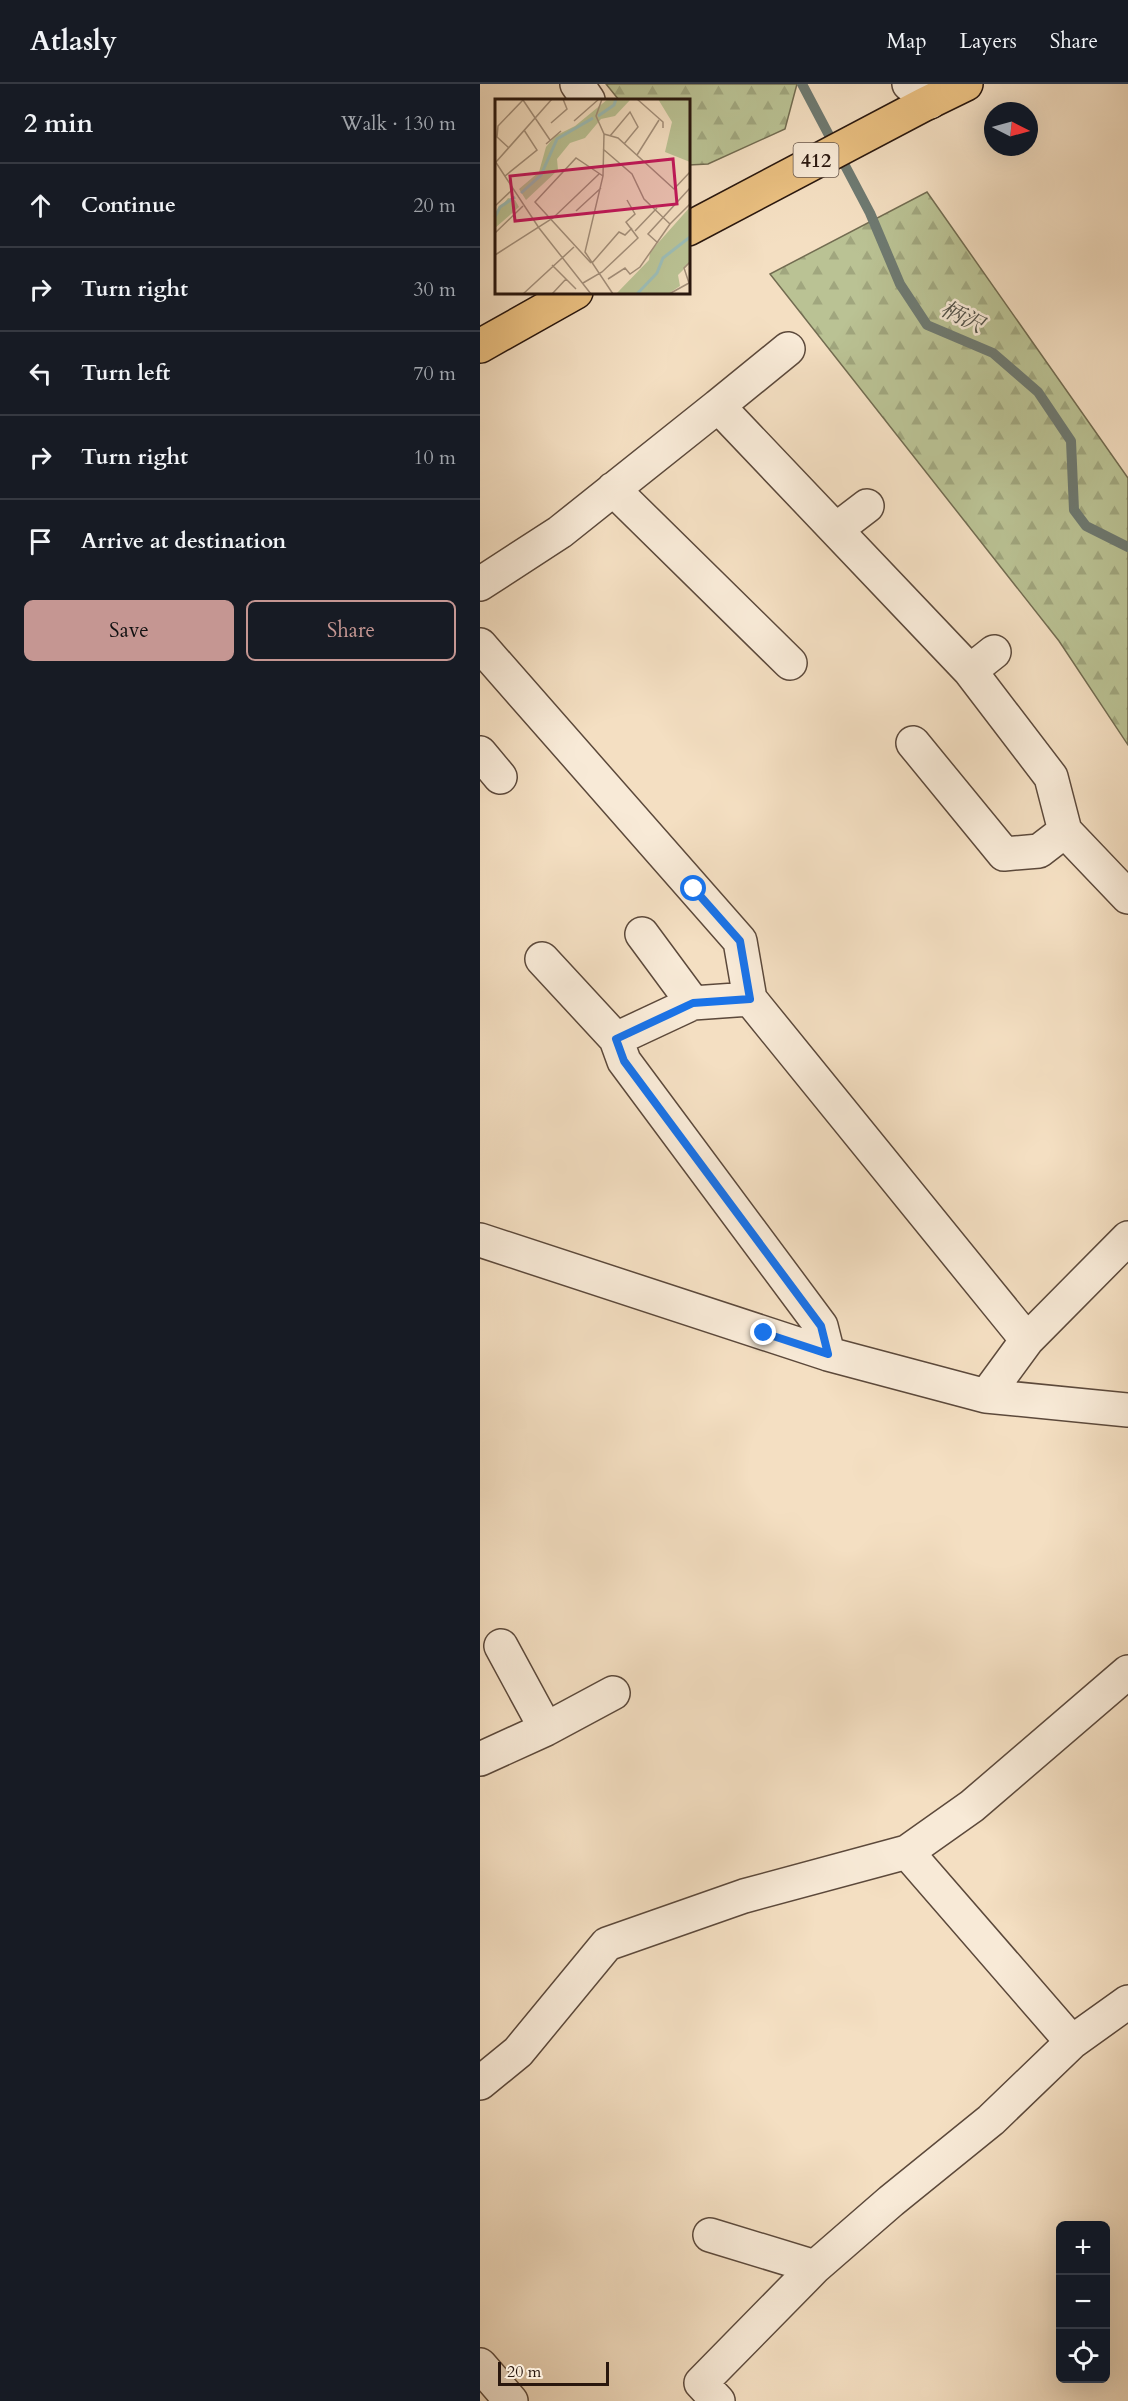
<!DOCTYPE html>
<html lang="en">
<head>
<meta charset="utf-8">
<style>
	body { margin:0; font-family:Cardo,"Noto Serif JP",serif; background:#242831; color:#f1f3f6 }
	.controls { position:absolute; right:18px; bottom:18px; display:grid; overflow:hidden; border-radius:9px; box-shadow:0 6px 24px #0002 }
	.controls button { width:54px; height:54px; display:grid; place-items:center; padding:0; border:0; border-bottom:2px solid #363941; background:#171b24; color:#f1f3f6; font:30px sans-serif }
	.compass { position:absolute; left:504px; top:18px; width:54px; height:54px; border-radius:50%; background:#171b24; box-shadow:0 6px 24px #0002; rotate:96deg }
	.scale { position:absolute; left:18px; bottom:15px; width:111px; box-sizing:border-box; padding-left:6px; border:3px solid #29170e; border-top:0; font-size:16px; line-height:21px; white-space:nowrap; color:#29170e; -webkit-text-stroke:4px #f8ead7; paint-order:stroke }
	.stop { position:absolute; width:18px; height:18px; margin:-14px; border:4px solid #1a73e8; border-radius:50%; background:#fff }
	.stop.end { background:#1a73e8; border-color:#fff; box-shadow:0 2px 6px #0008 }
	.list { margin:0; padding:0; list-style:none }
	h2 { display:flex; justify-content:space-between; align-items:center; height:78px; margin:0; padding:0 24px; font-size:26px }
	h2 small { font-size:20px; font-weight:400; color:#9ea1a6 }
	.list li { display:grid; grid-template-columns:39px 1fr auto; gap:18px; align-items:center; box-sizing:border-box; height:84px; padding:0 24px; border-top:2px solid #363941 }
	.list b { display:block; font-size:22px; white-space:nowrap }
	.list em { font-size:20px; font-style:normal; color:#9ea1a6 }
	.actions { display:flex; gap:12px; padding:18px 24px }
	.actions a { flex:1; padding:14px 0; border:2px solid #c59692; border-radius:9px; text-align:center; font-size:21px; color:#c59692 }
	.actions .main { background:#c59692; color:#111 }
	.icon { flex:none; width:33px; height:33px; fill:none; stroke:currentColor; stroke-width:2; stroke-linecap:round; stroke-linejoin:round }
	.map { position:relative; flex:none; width:648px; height:2317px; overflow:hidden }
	header { display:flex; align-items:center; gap:36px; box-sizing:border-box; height:84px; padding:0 30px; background:#171b24; border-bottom:2px solid #363941 }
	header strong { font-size:28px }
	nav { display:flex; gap:33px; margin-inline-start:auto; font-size:21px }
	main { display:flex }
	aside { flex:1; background:#171b24 }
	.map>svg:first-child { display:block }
	.forest { fill:url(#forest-firs); stroke:#726c51; stroke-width:1.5 }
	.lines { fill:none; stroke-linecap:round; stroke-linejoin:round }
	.stream { stroke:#6e7a72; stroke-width:10 }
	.minor-casing { stroke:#5c493b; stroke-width:36 }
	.highway-casing { stroke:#29170e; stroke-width:36 }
	.minor { stroke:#f8ead7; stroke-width:33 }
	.highway { stroke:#eac081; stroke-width:33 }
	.route { stroke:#1a73e8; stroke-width:8 }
	.labels { text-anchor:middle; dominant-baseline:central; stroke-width:5; stroke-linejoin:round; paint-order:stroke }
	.shield { fill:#f8ead7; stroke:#67564a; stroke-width:1.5 }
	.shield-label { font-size:20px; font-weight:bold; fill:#29170e }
	.water-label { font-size:22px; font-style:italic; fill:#515148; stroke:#f8ead7 }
	.inset-river { fill:none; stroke:#9cbcb5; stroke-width:3 }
	.inset-road { fill:none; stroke:#a38f7a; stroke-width:1.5 }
	.view { fill:#c2185b; fill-opacity:0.15; stroke:#c2185b; stroke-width:3 }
	.inset-edge { fill:none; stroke:#29170e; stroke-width:3 }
</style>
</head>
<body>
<header>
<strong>Atlasly</strong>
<nav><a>Map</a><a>Layers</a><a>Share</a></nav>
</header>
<main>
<aside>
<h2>2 min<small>Walk · 130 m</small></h2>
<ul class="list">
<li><svg class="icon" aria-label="ahead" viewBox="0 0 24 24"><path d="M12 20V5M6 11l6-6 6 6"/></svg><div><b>Continue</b></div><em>20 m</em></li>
<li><svg class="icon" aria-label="right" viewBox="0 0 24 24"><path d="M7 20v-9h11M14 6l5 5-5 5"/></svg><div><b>Turn right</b></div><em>30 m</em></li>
<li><svg class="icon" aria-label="left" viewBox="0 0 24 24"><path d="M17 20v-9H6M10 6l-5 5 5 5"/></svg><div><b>Turn left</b></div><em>70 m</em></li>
<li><svg class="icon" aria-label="right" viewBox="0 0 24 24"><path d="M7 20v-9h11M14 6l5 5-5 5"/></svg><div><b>Turn right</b></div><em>10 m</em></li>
<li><svg class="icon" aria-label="arrive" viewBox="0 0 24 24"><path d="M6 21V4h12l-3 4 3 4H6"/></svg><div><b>Arrive at destination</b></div></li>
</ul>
<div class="actions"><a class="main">Save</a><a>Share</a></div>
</aside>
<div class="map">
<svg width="648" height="2317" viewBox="0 0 648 2317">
	<defs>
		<pattern id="forest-firs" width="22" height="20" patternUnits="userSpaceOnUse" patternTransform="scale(1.5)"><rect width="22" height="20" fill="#bac294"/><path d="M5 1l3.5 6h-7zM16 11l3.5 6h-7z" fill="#a0a67e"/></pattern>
	</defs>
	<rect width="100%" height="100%" fill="#f4dfc2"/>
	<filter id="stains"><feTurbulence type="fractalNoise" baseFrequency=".00333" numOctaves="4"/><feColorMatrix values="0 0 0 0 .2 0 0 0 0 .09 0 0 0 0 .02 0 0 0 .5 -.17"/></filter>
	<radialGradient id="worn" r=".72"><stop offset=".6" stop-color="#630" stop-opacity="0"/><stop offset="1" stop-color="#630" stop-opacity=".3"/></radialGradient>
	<path class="forest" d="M126,0H317L305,45L228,80L209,81L208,16H139Z
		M447,108L648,394V661L579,557L290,190Z"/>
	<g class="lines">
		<path class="stream" d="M322,0L390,129L420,200L447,241L513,269L558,308L591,357L594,426L606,442L648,463"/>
		<defs>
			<path id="minor" d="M97,0L108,16
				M429,0L450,18
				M238,322L308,265
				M133,405L310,579
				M357,445L387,422
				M0,500L80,448L238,322L490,587L571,693L585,747L648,813
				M0,561L260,857L270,915L547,1256
				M490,587L514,568
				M433,659L524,770L559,767L585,747
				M0,669L20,693
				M162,850L213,919
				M62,875L136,955L144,977L341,1242L348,1270
				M136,955L213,919L270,915
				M0,1156L348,1270L506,1312L648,1326
				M506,1312L547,1256L648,1154
				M21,1562L66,1645
				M0,1675L66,1645L133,1609
				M427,1768L592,1958
				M0,1999L38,1968L127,1860L264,1812L427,1768L492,1722L648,1588
				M230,2151L335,2183
				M0,2281L31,2317
				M238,2317L221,2299L335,2183L411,2117L511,2036L592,1958L648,1918"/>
			<path id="highway" d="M208,145L443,21L486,0
				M0,262L96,208"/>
		</defs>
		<use href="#minor" class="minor-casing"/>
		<use href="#highway" class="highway-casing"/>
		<use href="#minor" class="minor"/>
		<use href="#highway" class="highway"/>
	</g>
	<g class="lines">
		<path class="route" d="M214,805L260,857L270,915L213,919L136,955L144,977L341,1242L348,1270L284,1249"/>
	</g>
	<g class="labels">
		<rect class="shield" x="313.5" y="59" width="45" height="34" rx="4.5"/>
		<g class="shield-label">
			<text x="336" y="76">412</text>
		</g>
		<g class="water-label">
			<text transform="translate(482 233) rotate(26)">柄沢</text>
		</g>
	</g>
	<g transform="translate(15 15)">
		<rect width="195" height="195" fill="#f4dfc2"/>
		<path d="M113,0H136L120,17L106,20L90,39L75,44L62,60L63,71L31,101L24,90L44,73L51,48L60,37L80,27ZM163,0H195V63L170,53L177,23ZM13,99L20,101L24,108L0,129V116ZM195,108V164L183,176L185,187L173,195H121L154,161L155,153Z" fill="#bac294"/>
		<path class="inset-river" d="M103,17L119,6L121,0M26,94L46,76L62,40L98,19M0,118L5,108L20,98M142,195L162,174L168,159L195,138"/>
		<path class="inset-road" d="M107,0L101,17L109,35L108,77L90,153L118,195M142,0L168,23V29M28,1L55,41M79,22L104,0M56,24L72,10L68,0M109,35L123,39L179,90L195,73M115,37L135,13L143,28L129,45M51,45L66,32M14,49L2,38L3,27L28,1M108,50L137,75L149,100L175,125L145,168L135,175L130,169L113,180M142,56L164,21M0,62L44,129L96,195M1,63L57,0M10,77L42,51L29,31M0,107L17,91M81,112L106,89M175,125L195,105M140,132L162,109M0,134L28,107M163,144L153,135L195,89M0,156L58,119L104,75M96,164L40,103L81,59L108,77M97,164L124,133L130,136L137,129M57,166L81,190M88,184L107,173L143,139L131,123L140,115L132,101M194,184L189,169L195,163M28,195L79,148M57,195L71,180M174,195L194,184"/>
		<path class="view" d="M178,60L182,105L20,122L15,77Z"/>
		<rect width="195" height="195" class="inset-edge"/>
	</g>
	<rect width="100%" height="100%" filter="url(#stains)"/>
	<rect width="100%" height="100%" fill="url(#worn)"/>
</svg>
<div class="controls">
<button>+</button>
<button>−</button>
<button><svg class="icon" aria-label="locate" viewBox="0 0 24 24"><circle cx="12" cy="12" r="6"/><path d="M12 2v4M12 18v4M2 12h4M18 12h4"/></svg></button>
</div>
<svg class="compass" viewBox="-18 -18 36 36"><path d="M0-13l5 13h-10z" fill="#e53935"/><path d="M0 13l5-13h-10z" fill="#9ea1a6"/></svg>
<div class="scale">20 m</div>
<div class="stop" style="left:214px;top:805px"></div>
<div class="stop end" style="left:284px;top:1249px"></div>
</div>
</main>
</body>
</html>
